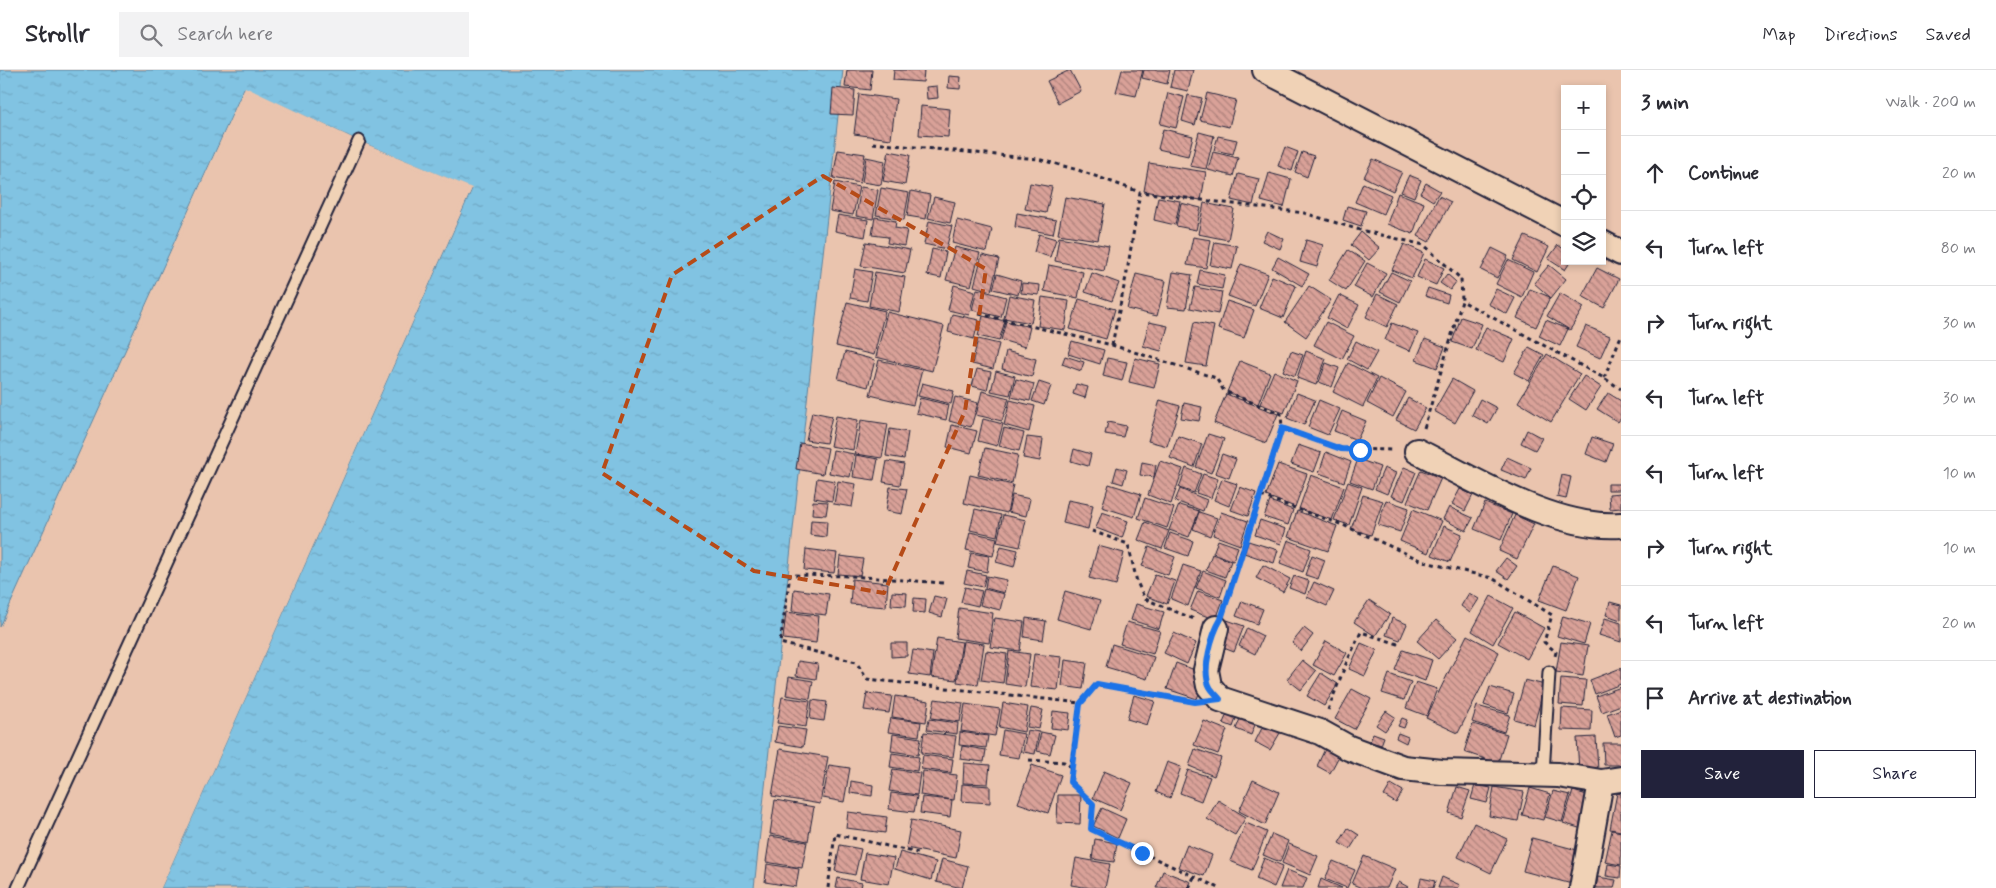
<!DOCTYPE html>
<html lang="en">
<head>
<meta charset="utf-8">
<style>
	body { margin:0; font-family:Mynerve,sans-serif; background:#f2f2f3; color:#2b2b33 }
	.controls { position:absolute; right:15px; top:15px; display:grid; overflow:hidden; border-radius:0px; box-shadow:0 2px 8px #0003 }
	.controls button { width:45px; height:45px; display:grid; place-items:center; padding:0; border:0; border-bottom:1px solid #e1e1e2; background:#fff; color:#2b2b33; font:25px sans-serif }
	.stop { position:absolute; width:15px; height:15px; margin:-11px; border:4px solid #1a73e8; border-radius:50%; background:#fff }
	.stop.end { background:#1a73e8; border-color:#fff; box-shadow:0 1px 5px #0008 }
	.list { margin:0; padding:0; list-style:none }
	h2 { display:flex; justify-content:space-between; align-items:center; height:65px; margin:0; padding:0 20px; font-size:21px }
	h2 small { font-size:16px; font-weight:400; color:#7c7c81 }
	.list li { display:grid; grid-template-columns:32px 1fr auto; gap:15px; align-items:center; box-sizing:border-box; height:75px; padding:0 20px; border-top:1px solid #e1e1e2 }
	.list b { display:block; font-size:19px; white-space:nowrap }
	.list em { font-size:16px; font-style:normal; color:#7c7c81 }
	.actions { display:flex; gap:10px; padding:15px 20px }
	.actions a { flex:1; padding:11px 0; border:1px solid #22223b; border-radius:0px; text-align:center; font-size:18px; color:#22223b }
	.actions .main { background:#22223b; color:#fff }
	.icon { flex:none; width:28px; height:28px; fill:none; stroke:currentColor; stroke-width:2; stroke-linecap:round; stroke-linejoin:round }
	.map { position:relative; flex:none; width:1621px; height:818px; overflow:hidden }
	header { display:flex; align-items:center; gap:30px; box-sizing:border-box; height:70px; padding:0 25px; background:#fff; border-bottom:1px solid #e1e1e2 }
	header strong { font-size:24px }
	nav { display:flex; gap:28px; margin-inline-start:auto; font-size:18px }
	.search { width:350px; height:45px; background:#f2f2f3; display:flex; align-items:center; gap:12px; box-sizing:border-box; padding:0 18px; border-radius:0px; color:#7c7c81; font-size:19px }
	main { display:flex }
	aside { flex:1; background:#fff }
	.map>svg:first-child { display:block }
	.water { fill:url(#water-ripples); stroke:#5b839f }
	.pier { fill:#eac4ae }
	.building { fill:url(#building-back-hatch); stroke:#22223b }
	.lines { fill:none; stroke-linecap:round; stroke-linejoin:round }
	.lane-casing { stroke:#22223b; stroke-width:15 }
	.street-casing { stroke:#22223b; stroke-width:28 }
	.path { stroke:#22223b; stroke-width:3; stroke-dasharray:4 4; stroke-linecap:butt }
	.lane { stroke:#f0d2b6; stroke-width:11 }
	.street { stroke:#f0d2b6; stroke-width:24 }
	.route { stroke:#1a73e8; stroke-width:6 }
	.marked { fill:none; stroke:#b64b18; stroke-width:4; stroke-dasharray:10 6; stroke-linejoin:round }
</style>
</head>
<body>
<header>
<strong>Strollr</strong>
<div class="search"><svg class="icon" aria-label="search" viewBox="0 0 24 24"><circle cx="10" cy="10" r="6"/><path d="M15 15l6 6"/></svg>Search here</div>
<nav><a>Map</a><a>Directions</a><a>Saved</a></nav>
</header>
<main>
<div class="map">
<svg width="1621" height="818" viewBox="0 0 1621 818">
	<defs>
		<pattern id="water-ripples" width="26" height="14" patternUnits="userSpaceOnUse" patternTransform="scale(1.25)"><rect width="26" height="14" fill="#81c3e2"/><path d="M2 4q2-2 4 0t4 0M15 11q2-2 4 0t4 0" fill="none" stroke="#6fa7c3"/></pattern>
		<pattern id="building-back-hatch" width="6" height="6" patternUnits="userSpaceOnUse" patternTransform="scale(1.25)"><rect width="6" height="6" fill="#d9a198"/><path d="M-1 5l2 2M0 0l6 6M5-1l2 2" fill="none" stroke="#b0837d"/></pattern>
	</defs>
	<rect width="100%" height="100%" fill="#eac4ae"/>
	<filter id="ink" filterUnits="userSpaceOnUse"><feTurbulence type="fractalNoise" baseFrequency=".02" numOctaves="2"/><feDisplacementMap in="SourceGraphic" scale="10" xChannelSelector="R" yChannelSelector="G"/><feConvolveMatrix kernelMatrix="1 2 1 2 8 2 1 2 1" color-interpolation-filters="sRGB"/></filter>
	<g filter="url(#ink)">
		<path class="water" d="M0,0H843L754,818H161L472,119L359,71L244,18L0,557Z"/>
		<path class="pier" d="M245,17L359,71L472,118L161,818H159L468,120L358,74L246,21L2,558L0,560Z"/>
		<path class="building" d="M847,0H872L870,20L845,17Z
			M894,0H924L923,12L893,10Z
			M1070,0L1081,21L1058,33L1047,11Z
			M1122,0H1143L1136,26L1116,22Z
			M1144,0H1170L1167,14L1142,8Z
			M1174,0H1193L1188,21L1170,17Z
			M949,6L961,7L960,19L948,18Z
			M937,16L938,28L927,29L926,17Z
			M833,18L855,20L853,45L831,44Z
			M1168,23L1184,27L1176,58L1160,54Z
			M1207,23L1236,30L1229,57L1200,50Z
			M859,24L896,29L891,69L854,64Z
			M1188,25L1202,28L1195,55L1182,51Z
			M921,36L950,39L948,67L919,65Z
			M1163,59L1193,66L1188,86L1158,79Z
			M1199,62L1214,66L1206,99L1190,96Z
			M1218,66L1237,70L1233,84L1214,80Z
			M1285,77L1298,82L1292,101L1278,96Z
			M838,80L865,84L860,113L833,108Z
			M889,81L910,85L905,115L883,111Z
			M1213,82L1238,88L1233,106L1208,100Z
			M1302,82L1314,86L1307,107L1295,102Z
			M866,87L885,91L881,115L862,112Z
			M1373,89L1402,102L1393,121L1364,107Z
			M1149,93L1206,102L1201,130L1144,121Z
			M1269,103L1291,109L1284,137L1261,131Z
			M1238,104L1259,109L1253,135L1231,130Z
			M1409,105L1421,110L1414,127L1401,122Z
			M835,112L859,117L853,145L830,141Z
			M1030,113L1052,117L1046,143L1025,139Z
			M1363,113L1391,125L1383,144L1355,132Z
			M1426,113L1440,121L1433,131L1420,123Z
			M861,117L878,120L873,149L856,146Z
			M881,118L909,123L904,150L876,145Z
			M911,121L930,125L926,149L907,146Z
			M1398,123L1424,133L1413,164L1387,154Z
			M1439,126L1451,132L1429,172L1418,166Z
			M934,127L955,132L950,153L928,148Z
			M1065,127L1105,134L1098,170L1058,164Z
			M1158,127L1180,131L1175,155L1154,150Z
			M1181,133L1201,138L1196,160L1176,156Z
			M1204,133L1234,139L1228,170L1198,164Z
			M1347,136L1366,141L1361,156L1343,150Z
			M1017,143L1056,150L1053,164L1015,157Z
			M838,145L868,150L865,167L835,161Z
			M875,147L896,151L895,158L907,160L904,176L887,173L888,167L872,165Z
			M957,150L992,159L987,182L952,173Z
			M929,151L952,156L946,179L924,174Z
			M1267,161L1284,169L1280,179L1262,171Z
			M1361,162L1380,178L1369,190L1351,175Z
			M1039,164L1056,169L1050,187L1034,182Z
			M1525,166L1549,177L1537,202L1513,190Z
			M1059,167L1109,176L1104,201L1055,191Z
			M1193,167L1211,170L1206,198L1187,195Z
			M1306,170L1323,175L1317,197L1300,192Z
			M866,172L910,180L905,203L861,196Z
			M1215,172L1237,176L1232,199L1210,195Z
			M1404,174L1424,183L1412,208L1392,200Z
			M1558,175L1565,180V191H1571L1565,200L1548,189Z
			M955,177L980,183L971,216L946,210Z
			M1492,178L1508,186L1497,208L1481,200Z
			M932,179L946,182L941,208L927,205Z
			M1348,180L1365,191L1346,221L1329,210Z
			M982,185L999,189L991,221L974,216Z
			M1278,187L1309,204L1302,216L1272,198Z
			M1425,189L1444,198L1436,215L1417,207Z
			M1508,190L1533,202L1522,227L1496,214Z
			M1367,193L1386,203L1373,227L1354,217Z
			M1241,194L1268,204L1255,236L1228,226Z
			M1049,195L1083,202L1078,228L1044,221Z
			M1549,195L1566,209L1551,228L1534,213Z
			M1597,198L1619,209L1604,238L1582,226Z
			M855,199L872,202L867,231L850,228Z
			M1200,200L1225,205L1222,219L1197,214Z
			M875,202L905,207L899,242L869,236Z
			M1173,202L1192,205L1186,239L1167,237Z
			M1391,202L1410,211L1400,232L1380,222Z
			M1092,203L1119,213L1112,231L1085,222Z
			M997,204L1021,211L1018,225L993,219Z
			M1136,204L1166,211L1157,246L1127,239Z
			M1447,204L1456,212L1450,220L1440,213Z
			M1272,206L1296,216L1283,248L1259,238Z
			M1022,213L1040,215L1039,225L1021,223Z
			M954,215L975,221L969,245L948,240Z
			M1309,216L1331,230L1306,267L1285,252Z
			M1195,217L1222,222L1218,244L1190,238Z
			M1428,218L1449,225L1447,233L1425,226Z
			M977,219L1006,227L1001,247L972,240Z
			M1496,219L1515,228L1507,244L1488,234Z
			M1530,219L1550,227L1536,257L1517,248Z
			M1560,223L1584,237L1570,260L1547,246Z
			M1377,224L1398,234L1387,257L1366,247Z
			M1009,225L1035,230L1031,253L1004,248Z
			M1339,225L1359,235L1347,259L1327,248Z
			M1042,227L1069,231L1065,260L1038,256Z
			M1079,229L1115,239L1106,269L1070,259Z
			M1227,231L1254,240L1244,268L1218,259Z
			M847,232L885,241L874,285L836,276Z
			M887,242L944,256L932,301L876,287Z
			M952,244L979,250L974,269L948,262Z
			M983,246L1005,251L999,271L978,266Z
			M1461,247L1482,254L1472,279L1452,272Z
			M1546,250L1568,259L1560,276L1539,266Z
			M1006,251L1030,257L1025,277L1001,270Z
			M1149,252L1168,256L1161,281L1143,276Z
			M1194,252L1214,256L1206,296L1186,293Z
			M1326,252L1354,266L1342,289L1314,275Z
			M1392,253L1418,263L1410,281L1385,270Z
			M1586,256L1610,266L1600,288L1576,277Z
			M1486,257L1514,269L1504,292L1476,280Z
			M978,269L999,274L993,299L972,294Z
			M1425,269L1445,277L1437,298L1416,290Z
			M1072,271L1104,280L1100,294L1068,284Z
			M1356,271L1377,282L1367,300L1347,289Z
			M1529,277L1544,285L1529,311L1514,303Z
			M1006,281L1036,289L1032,307L1002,299Z
			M1291,281L1303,285L1295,306L1283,301Z
			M1306,281L1326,289L1316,315L1297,308Z
			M845,282L875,290L868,317L838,309Z
			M1547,284L1580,304L1551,352L1518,332Z
			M1065,286L1084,292L1081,301L1062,294Z
			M1107,288L1127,292L1122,311L1103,306Z
			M1135,288L1160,294L1154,318L1129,312Z
			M879,290L922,300L913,335L870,325Z
			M1240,291L1270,303L1258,334L1227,322Z
			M1326,293L1339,298L1332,317L1319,312Z
			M1348,293L1377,308L1363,337L1333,322Z
			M977,299L991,302L987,320L972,316Z
			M996,301L1015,306L1010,325L991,321Z
			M1274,301L1297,311L1284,343L1260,334Z
			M1584,306L1601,317L1586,340L1569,329Z
			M1379,308L1406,322L1393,347L1367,333Z
			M1016,309L1034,314L1030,331L1011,327Z
			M1452,309L1473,321L1455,353L1434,341Z
			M1039,312L1051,316L1044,335L1032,331Z
			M922,313L954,321L951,334L918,326Z
			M1076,314L1088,317L1085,328L1073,324Z
			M982,321L1009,328L1002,351L976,345Z
			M1297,323L1315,330L1304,355L1287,348Z
			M1608,323L1621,331V348L1618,352L1597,339Z
			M1226,324L1278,344L1266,373L1214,353Z
			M955,327L978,333L971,357L949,351Z
			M920,328L949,335L946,350L916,343Z
			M1408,328L1426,338L1414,359L1396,350Z
			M1480,329L1497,338L1488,354L1472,345Z
			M1010,330L1035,336L1029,362L1004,355Z
			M1160,330L1180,336L1167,376L1148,371Z
			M1319,330L1340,339L1328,365L1308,357Z
			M1184,333L1202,337L1199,351L1181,348Z
			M1342,341L1366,351L1357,370L1334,361Z
			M812,342L832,346L826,373L806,370Z
			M836,346L858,350L853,380L830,376Z
			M983,349L1003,354L997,376L978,371Z
			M861,350L888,354L882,388L855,384Z
			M1108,352L1126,356L1123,367L1105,364Z
			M952,355L977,361L971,383L947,377Z
			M1004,358L1024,363L1019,381L999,376Z
			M890,359L908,362L904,389L886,386Z
			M1527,360L1542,368L1535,380L1521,373Z
			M1208,364L1224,369L1211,403L1196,397Z
			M1178,366L1202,374L1194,397L1170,388Z
			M1027,367L1043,369L1040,391L1023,388Z
			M1592,367L1613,374L1606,392L1586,384Z
			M800,373L828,378L823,404L796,399Z
			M1298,375L1321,383L1314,402L1291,394Z
			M985,378L1018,385L1012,413L978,405Z
			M1074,379L1091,384L1088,396L1071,391Z
			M833,380L854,384L850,407L829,403Z
			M1326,382L1351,392L1344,412L1319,403Z
			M1222,384L1236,389L1229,408L1215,403Z
			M856,385L878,389L874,410L853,407Z
			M1507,387L1531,398L1526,410L1501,400Z
			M1358,389L1380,397L1372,419L1350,411Z
			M887,391L904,394L900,415L883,412Z
			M1160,391L1183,399L1171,434L1148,425Z
			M1142,392L1156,395L1154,407L1140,405Z
			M1278,394L1307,404L1295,437L1266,426Z
			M1117,397L1127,400L1123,414L1113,411Z
			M1404,397L1416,402L1404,431L1391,426Z
			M1186,398L1201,404L1194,423L1179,418Z
			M1384,398L1396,403L1387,424L1375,419Z
			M1421,400L1441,408L1427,440L1407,432Z
			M1203,404L1218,409L1211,428L1196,423Z
			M970,405L1013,415L1007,443L964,433Z
			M1311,405L1344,417L1332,450L1299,439Z
			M1562,405L1571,407L1566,429L1557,427Z
			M817,408L835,411L832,431L814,428Z
			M1222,409L1237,414L1229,436L1214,430Z
			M838,411L856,414L852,437L834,434Z
			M1348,412L1362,417L1349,455L1334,450Z
			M1109,414L1141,424L1134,447L1102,437Z
			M1608,414H1621V420H1608Z
			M890,417L907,419L902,444L886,441Z
			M1240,417L1256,423L1248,446L1231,440Z
			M1180,419L1207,430L1203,441L1175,431Z
			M1460,419L1473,425L1465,441L1452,434Z
			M1621,423V438L1610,439L1609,424Z
			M1012,425L1030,429L1026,446L1008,442Z
			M1363,425L1383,431L1371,465L1351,459Z
			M1145,428L1174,438L1167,458L1138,448Z
			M1068,430L1093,435L1088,459L1063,453Z
			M1386,430L1409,438L1400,462L1378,455Z
			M813,431L828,432L826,445L812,444Z
			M1270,431L1293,440L1288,455L1264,447Z
			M1485,433L1512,444L1501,470L1474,459Z
			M1179,435L1199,441L1189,467L1169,460Z
			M1449,437L1473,448L1466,461L1443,449Z
			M975,439L1001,445L997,466L970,460Z
			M1413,439L1442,451L1428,483L1400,471Z
			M1297,441L1337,456L1328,481L1288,467Z
			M1102,442L1128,451L1122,468L1096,458Z
			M1199,442L1217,448L1210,466L1193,459Z
			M1221,442L1248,451L1240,475L1213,465Z
			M1003,445L1026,450L1020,477L997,472Z
			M1515,445L1534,454L1517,489L1499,481Z
			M811,450L827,451L826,467L810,465Z
			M1260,450L1286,459L1281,474L1255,465Z
			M1145,452L1169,461L1162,479L1138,470Z
			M1444,456L1462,464L1450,492L1432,485Z
			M970,462L997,468L993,486L966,480Z
			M1170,463L1193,471L1188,486L1165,478Z
			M1218,470L1238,477L1233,491L1213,483Z
			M1288,470L1311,479L1303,502L1280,493Z
			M1248,471L1278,480L1274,493L1244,483Z
			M1001,476L1018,480L1014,497L996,492Z
			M1098,476L1124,483L1116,515L1089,508Z
			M1149,477L1175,487L1168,505L1142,496Z
			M806,479L837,483L834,503L804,500Z
			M971,483L989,486L987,502L968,498Z
			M1212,484L1231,491L1225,507L1206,500Z
			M1312,485L1325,490L1318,509L1305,505Z
			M840,486L863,489L860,506L838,504Z
			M1506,488L1517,496L1508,509L1496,501Z
			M1183,495L1201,501L1188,536L1171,529Z
			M1263,495L1290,509L1283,522L1256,508Z
			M1553,496L1579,506L1566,540L1539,530Z
			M967,501L986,505L983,517L964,513Z
			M1203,501L1226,510L1220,527L1196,518Z
			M1155,504L1175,511L1167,534L1146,526Z
			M987,506L1007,510L1004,523L985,518Z
			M1294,506L1309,511L1305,524L1289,518Z
			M852,509L888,513L886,537L850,534Z
			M1314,512L1334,521L1327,536L1307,527Z
			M965,517L982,521L978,536L961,532Z
			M794,519L829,524L826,545L792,541Z
			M984,519L1004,524L1000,540L980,535Z
			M1065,521L1100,531L1091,559L1057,549Z
			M1198,521L1223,530L1216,550L1190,540Z
			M892,522L907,523L906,536L891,535Z
			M1469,523L1479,529L1470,543L1461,536Z
			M934,526L947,529L942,547L929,543Z
			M1491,526L1513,538L1493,574L1472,561Z
			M914,528L926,529L925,543L913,542Z
			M1369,530L1390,544L1375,566L1354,552Z
			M1242,531L1263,539L1257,554L1236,546Z
			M1610,532L1621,535V550L1606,545Z
			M1136,534L1164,542L1159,559L1131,550Z
			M959,538L993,543L989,573L955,568Z
			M786,542L819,546L816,573L783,569Z
			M1515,542L1544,558L1527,589L1498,573Z
			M1563,546L1590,554L1584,574L1557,566Z
			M995,548L1024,552L1020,581L990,577Z
			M1026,548L1046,551L1043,570L1024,567Z
			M1392,548L1407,554L1400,570L1386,565Z
			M1605,548L1621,553V572L1599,565Z
			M1227,550L1244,556L1234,582L1216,575Z
			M1436,550L1457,568L1438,589L1417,571Z
			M1127,552L1160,561L1153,584L1120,574Z
			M1247,558L1263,566L1255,584L1239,576Z
			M1304,558L1313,565L1301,581L1292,573Z
			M1174,563L1196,573L1187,594L1164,583Z
			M1467,565L1499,582L1458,663L1426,648Z
			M937,568L962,572L956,610L931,607Z
			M963,571L984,574L978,615L957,612Z
			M1326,571L1347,583L1334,606L1313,595Z
			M1561,572L1588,576L1583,606L1556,602Z
			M891,573H907V586L891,587Z
			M1361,573L1377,580L1365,606L1349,599Z
			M1112,574L1154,587L1147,609L1106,597Z
			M913,580L933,583L930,607L909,604Z
			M1403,580L1432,590L1425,611L1395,600Z
			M986,581L1007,584L1003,613L981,610Z
			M1009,581L1030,584L1025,617L1005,614Z
			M1034,584L1062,587L1058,620L1030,617Z
			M1065,590L1087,593L1083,619L1062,616Z
			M1302,590L1316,601L1301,620L1287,609Z
			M798,591L818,594L816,609L796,606Z
			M1176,593L1206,604L1197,629L1167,619Z
			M1621,598V614L1595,624L1590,610Z
			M1321,603L1338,614L1324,636L1307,626Z
			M1389,604L1411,612L1404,630L1382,623Z
			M789,607L813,611L810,629L786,625Z
			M1561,608L1586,610L1583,636L1559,634Z
			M1525,610L1545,615L1534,655L1514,649Z
			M1416,612L1437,619L1427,646L1406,638Z
			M1490,617L1514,624L1508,643L1484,635Z
			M1621,617V635L1602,642L1596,626Z
			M1352,619L1371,629L1354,659L1335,649Z
			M867,623L892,626L889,643L864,640Z
			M1134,625L1155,631L1147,655L1127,649Z
			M895,626L929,631L926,652L892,647Z
			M782,627L810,631L806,657L777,653Z
			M935,629L963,633L960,652L931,648Z
			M812,630L827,632L824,651L810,649Z
			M1003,633L1028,637L1024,662L999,657Z
			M965,634L1000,639L995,666L961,661Z
			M1477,636L1510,645L1504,662L1472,652Z
			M1230,637L1239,640L1233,657L1223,653Z
			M1031,638L1043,640L1039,659L1027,657Z
			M1562,638L1592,640L1591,661L1561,660Z
			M1621,639V665L1615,667L1607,644Z
			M1053,641L1070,643L1068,660L1051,658Z
			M1243,641L1258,647L1251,665L1236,659Z
			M1386,641L1395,647L1385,661L1376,655Z
			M891,648L921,652L919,666L888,662Z
			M1402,648L1407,650L1404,658L1398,656Z
			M929,649L958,653L957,664L927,660Z
			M1204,651L1227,660L1218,684L1194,675Z
			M1264,654L1280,663L1270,680L1255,672Z
			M1473,654L1507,664L1498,693L1464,682Z
			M778,656L806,660L803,677L775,672Z
			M1003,660L1024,664L1019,688L999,685Z
			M1027,660L1039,662L1035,684L1023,682Z
			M924,662L956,666L953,687L921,683Z
			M960,662L988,666L986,678L959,675Z
			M1041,662L1055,665L1050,684L1037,681Z
			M1373,663L1384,667L1381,675L1370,672Z
			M1398,663L1408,667L1406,673L1396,668Z
			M893,664L921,668L918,685L891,681Z
			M1596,667L1598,700L1579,701L1577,668Z
			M1603,673H1621V695H1604Z
			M962,676L986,680L984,692L960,689Z
			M780,679L828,687L820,734L772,726Z
			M1195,679L1221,688L1214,706L1189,696Z
			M1325,679L1339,686L1330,703L1317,696Z
			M892,683L919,687L917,701L890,697Z
			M923,685L953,689L951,703L921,699Z
			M1167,692L1181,697L1170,728L1156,722Z
			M964,693L990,695L988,714L963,713Z
			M829,695L850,698L844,732L823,728Z
			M1032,695L1061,705L1048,743L1018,733Z
			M893,699L920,703L917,725L889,721Z
			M1188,700L1210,707L1201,731L1180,723Z
			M923,701L957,705L954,730L920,725Z
			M1104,701L1132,713L1120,740L1093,728Z
			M1253,710L1279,722L1265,755L1239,741Z
			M851,711L873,715L872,726L850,723Z
			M962,714L990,716V733L961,731Z
			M1391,714L1403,721L1396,733L1384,726Z
			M1475,715L1491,718L1487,733L1471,729Z
			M1457,717L1470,721L1461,747L1449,743Z
			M1494,717L1524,722L1518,751L1489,746Z
			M1530,718L1550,724L1543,750L1522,745Z
			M1553,721L1570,725L1562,752L1545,747Z
			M1573,721L1591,726L1582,759L1563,753Z
			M891,723L917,726L914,742L889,739Z
			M1617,723L1621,724V761L1610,759Z
			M1058,725H1081L1080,754L1057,753Z
			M922,727L952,730L950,747L920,743Z
			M775,730L814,737L808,771L770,764Z
			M1218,730L1246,747L1235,765L1207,749Z
			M1102,738L1126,749L1118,768L1093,756Z
			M848,742L887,747L885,763L846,758Z
			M911,750L961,760L956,788L906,778Z
			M1246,753L1267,762L1252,800L1230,791Z
			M1474,753L1507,769L1491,803L1458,787Z
			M1348,758L1359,765L1350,779L1339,773Z
			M1612,760L1621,762V795L1605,792Z
			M1272,764L1288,771L1280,792L1263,785Z
			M770,766L807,772L802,798L766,792Z
			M1532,768L1581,781L1572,814L1523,801Z
			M1095,769L1117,773L1114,792L1092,789Z
			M1289,774L1318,786L1310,805L1282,793Z
			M840,775L861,779L855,805L835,801Z
			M1187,775L1212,785L1204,806L1178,797Z
			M900,782L936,792L931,810L895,799Z
			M865,783L894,788L889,814L860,809Z
			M1364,786L1395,799L1387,818H1362L1352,814Z
			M1076,788L1110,794L1105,818H1090L1071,815Z
			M1264,788L1283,796L1274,817L1256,809Z
			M942,789L968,796L962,818L936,812Z
			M1333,791L1355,800L1347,818L1325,809Z
			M767,794L799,799L796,817L765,812Z
			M1608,794L1621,796L1620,808L1606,806Z
			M1287,800L1307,808L1303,818H1280Z
			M1163,801L1191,812L1188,818H1156Z
			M1442,807L1460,815L1458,818H1438Z
			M1598,807L1616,810L1614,818H1596Z
			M838,808L862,813L861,818H836Z
			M1421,808L1435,811L1433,818H1419Z
			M1321,809L1342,818H1318Z
			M1399,812L1408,817L1407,818H1395Z"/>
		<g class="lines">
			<defs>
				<path id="lane" d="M1543,704L1549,602
					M18,818L359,71"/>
				<path id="street" d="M1265,0L1565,154
					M1602,173L1621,183
					M1417,381C1476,410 1554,460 1621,455
					M1216,558L1206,600L1209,616L1220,629L1320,662L1349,678L1403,698L1442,702L1558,705L1601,712L1621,709
					M1582,818L1601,712"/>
			</defs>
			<use href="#lane" class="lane-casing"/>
			<use href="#street" class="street-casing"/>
			<path class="path" d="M873,73L1038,89L1078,100L1140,122
				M979,244L1112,275L1216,308L1224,321L1281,344L1282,358
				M1112,275L1127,202L1140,122L1304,143L1360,160L1424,175L1461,209L1462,231
				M1604,308L1621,266
				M1424,358L1462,231L1604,308L1621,319
				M1261,426L1343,455L1425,492L1492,508L1552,545L1544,572L1556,582L1555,586
				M1092,461L1128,474L1137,512L1145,529L1194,549
				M943,513L851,506L790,505L780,573L856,592L867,609L1080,633
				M1224,537L1282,358L1341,379L1394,380
				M1328,640L1345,596L1361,562L1401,575
				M1029,690L1064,692L1071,697L1080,633L1097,614L1190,631
				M1071,697L1070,712L1093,734L1091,759L1219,818
				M828,818L835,764L918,783
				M1189,818L1194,807"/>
			<use href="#lane" class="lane"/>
			<use href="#street" class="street"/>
		</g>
	</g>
	<g class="lines" filter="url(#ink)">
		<path class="route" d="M1142,783L1091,759L1093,734L1070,712L1080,634L1097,614L1195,632L1220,629C1217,625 1212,621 1210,617C1201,601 1212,564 1221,549L1282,358L1341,379L1360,380"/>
	</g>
	<path class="marked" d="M823,106L986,199L965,341L884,523L754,501L602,403L672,205Z"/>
</svg>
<div class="controls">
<button>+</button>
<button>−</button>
<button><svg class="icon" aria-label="locate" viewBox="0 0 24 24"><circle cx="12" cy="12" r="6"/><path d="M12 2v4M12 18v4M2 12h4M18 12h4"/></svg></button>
<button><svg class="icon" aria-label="layers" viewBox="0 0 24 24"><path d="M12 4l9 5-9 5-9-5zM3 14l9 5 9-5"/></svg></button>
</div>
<div class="stop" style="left:1360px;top:380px"></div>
<div class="stop end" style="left:1142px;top:783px"></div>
</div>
<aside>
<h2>3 min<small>Walk · 200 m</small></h2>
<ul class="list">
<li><svg class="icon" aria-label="ahead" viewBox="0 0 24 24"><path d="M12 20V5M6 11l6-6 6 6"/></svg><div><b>Continue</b></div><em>20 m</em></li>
<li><svg class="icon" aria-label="left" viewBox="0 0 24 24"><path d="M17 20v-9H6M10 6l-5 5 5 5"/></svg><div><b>Turn left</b></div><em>80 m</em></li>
<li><svg class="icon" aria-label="right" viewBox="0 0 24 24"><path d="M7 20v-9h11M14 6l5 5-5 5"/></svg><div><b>Turn right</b></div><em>30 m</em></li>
<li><svg class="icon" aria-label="left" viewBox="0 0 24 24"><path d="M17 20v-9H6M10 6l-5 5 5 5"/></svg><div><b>Turn left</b></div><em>30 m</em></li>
<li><svg class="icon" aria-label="left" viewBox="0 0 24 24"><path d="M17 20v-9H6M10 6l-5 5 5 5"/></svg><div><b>Turn left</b></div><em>10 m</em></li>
<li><svg class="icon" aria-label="right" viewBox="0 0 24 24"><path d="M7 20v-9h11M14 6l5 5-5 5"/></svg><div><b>Turn right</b></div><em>10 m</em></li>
<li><svg class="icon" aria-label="left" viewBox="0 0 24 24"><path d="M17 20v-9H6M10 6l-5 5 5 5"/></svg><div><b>Turn left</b></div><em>20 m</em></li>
<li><svg class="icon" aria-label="arrive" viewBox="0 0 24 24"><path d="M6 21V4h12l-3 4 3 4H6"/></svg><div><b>Arrive at destination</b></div></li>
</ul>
<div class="actions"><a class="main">Save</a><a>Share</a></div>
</aside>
</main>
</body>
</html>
